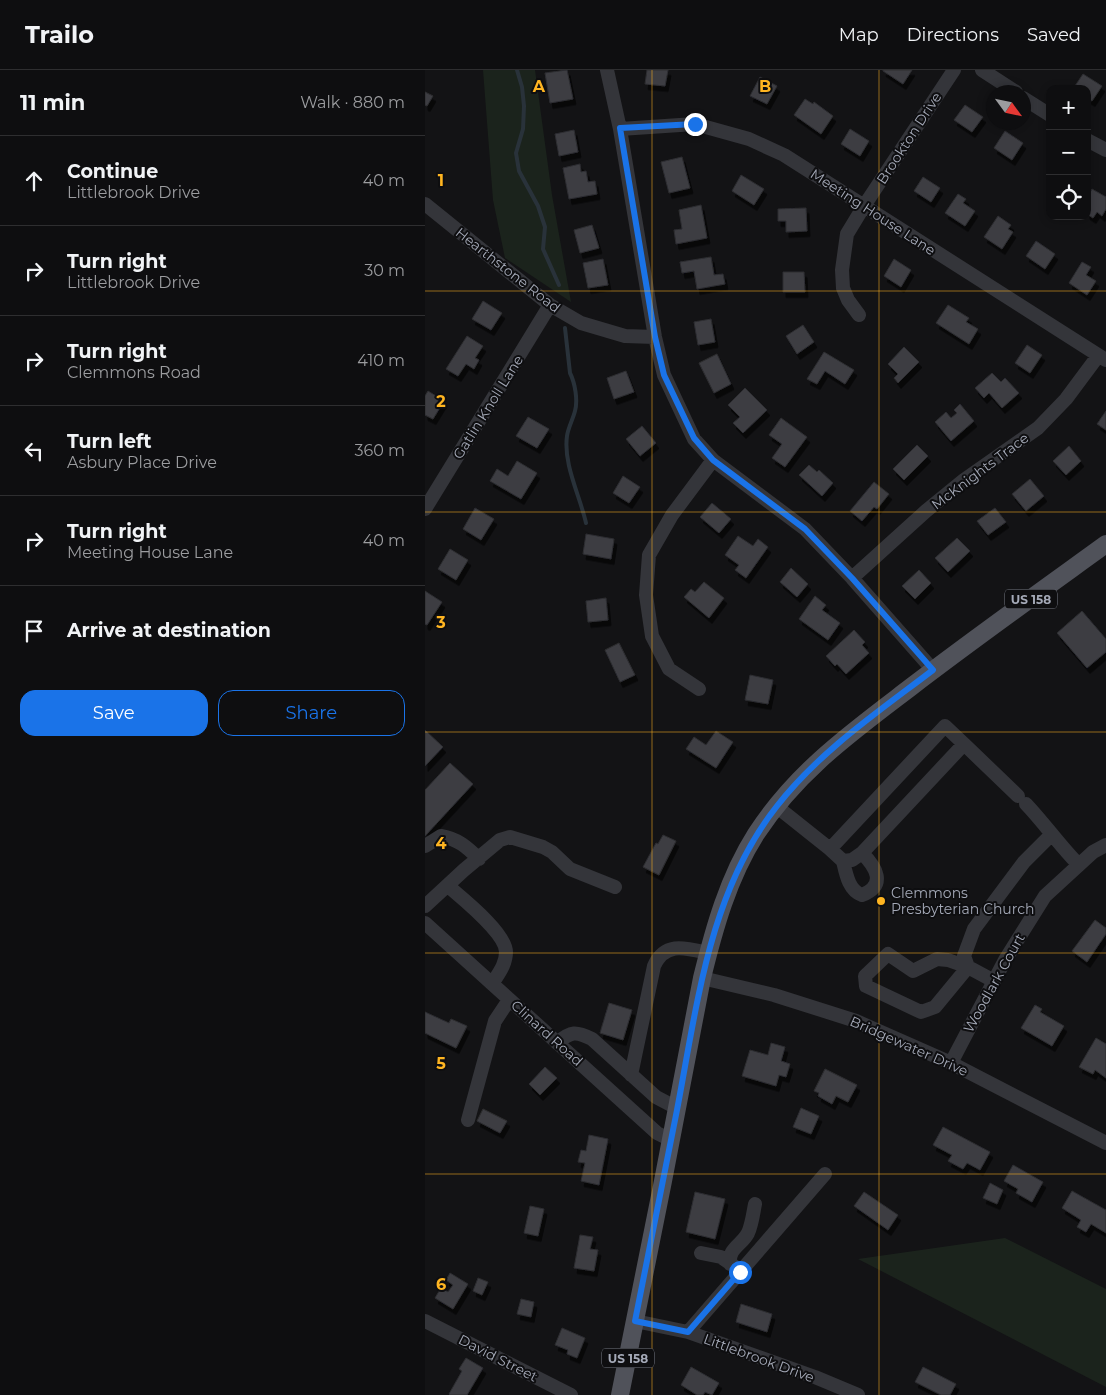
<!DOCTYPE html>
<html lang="en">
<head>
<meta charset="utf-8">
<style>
	body { margin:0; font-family:Montserrat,sans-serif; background:#1c1c1e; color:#f1f3f6 }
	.controls { position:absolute; right:15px; top:15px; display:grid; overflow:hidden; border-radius:10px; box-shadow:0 2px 8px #0003 }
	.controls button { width:45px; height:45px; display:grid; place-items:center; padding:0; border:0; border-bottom:1px solid #2e2e30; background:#0e0e10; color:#f1f3f6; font:25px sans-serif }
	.compass { position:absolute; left:561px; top:15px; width:45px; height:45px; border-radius:50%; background:#0e0e10; box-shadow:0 2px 8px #0003; rotate:123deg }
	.stop { position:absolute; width:15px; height:15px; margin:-11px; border:4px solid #1a73e8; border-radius:50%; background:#fff }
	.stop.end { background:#1a73e8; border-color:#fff; box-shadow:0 1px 5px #0008 }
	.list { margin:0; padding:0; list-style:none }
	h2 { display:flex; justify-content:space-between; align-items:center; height:65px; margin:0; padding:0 20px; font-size:21px }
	h2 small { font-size:16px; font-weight:400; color:#9b9c9f }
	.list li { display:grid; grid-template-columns:32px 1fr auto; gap:15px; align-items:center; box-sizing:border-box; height:90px; padding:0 20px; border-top:1px solid #2e2e30 }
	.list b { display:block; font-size:19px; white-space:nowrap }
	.list p { margin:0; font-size:16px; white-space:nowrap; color:#9b9c9f }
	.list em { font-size:16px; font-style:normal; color:#9b9c9f }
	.actions { display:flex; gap:10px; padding:15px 20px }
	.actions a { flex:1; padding:11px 0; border:1px solid #1a73e8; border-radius:15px; text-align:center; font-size:18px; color:#1a73e8 }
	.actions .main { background:#1a73e8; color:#fff }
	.icon { flex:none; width:28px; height:28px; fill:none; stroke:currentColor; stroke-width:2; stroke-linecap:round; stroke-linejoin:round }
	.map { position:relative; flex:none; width:681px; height:1325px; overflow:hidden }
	header { display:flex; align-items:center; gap:30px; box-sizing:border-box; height:70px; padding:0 25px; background:#0e0e10; border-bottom:1px solid #2e2e30 }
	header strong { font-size:24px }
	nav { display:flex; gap:28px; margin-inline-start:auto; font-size:18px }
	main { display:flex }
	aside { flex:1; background:#0e0e10 }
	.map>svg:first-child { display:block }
	.green { fill:#1b231c }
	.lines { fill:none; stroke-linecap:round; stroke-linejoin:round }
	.stream { stroke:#29323a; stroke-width:4 }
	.building { fill:#3d3e43; stroke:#2d2d31; filter:url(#shadow) }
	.minor { stroke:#34353a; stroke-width:14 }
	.major { stroke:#50525a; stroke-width:18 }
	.route { stroke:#1a73e8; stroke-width:6 }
	.grid { fill:none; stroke:#ffb521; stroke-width:1; stroke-opacity:0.55 }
	.poi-dot { fill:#ffb521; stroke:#0e0e10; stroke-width:2 }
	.labels { text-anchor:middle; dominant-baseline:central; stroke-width:4; stroke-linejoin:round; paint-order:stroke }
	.shield { fill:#0e0e10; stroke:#777a85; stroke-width:1 }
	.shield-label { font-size:12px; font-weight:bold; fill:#a4a9b7 }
	.street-label { font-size:14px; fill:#a4a9b7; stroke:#0e0e10 }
	.poi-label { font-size:14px; fill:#a4a9b7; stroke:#0e0e10; text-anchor:start }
	.grid-label { font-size:16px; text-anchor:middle; font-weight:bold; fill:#ffb521; stroke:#0e0e10; stroke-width:4; stroke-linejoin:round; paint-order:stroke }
</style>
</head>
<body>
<header>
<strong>Trailo</strong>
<nav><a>Map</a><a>Directions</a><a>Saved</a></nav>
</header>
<main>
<aside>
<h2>11 min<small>Walk · 880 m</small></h2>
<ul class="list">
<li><svg class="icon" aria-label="ahead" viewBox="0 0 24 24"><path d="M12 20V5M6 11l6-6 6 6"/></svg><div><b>Continue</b><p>Littlebrook Drive</p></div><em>40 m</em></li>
<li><svg class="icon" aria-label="right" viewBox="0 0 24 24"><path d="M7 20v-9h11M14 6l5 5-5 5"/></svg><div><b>Turn right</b><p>Littlebrook Drive</p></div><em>30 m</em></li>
<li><svg class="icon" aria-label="right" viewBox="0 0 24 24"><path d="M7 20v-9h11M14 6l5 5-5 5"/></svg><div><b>Turn right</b><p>Clemmons Road</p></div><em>410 m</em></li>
<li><svg class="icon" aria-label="left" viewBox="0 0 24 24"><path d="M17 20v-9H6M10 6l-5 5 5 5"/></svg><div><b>Turn left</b><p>Asbury Place Drive</p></div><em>360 m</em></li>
<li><svg class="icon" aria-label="right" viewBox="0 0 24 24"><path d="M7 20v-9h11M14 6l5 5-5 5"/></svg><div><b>Turn right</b><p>Meeting House Lane</p></div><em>40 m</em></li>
<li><svg class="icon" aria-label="arrive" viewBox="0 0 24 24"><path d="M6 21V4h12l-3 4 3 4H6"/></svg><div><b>Arrive at destination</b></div></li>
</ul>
<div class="actions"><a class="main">Save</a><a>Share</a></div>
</aside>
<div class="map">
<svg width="681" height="1325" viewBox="0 0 681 1325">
	<defs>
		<filter id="shadow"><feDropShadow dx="3" dy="5.5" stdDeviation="0" flood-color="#0009"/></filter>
	</defs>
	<rect width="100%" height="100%" fill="#131315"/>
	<path class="green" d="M58,0H110L127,125L146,232L80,188L68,130Z
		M580,1168L681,1219V1317L433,1189Z"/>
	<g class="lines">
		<path class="stream" d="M92,0L97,17L99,36L98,59L91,83L94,101L113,136L120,157L118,179L134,215
			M140,258L145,303C150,313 153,330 150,341C148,349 143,358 142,366C138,394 155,426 161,453"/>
	</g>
	<path class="building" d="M142,0L148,29L125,33L120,3Z
		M222,0H243L240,16L220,14Z
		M458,0H487L478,14L458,1Z
		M658,4L677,16L667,31L662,28V19H648Z
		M335,7L352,16L342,34L325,26Z
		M0,22L8,26L2,36L0,35Z
		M380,29L388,34L389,32L408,46L396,64L369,45Z
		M540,35L558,47L547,62L529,50Z
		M425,59L444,71L435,86L416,74Z
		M149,60L153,82L134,86L130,64Z
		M580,61L598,73L587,90L569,78Z
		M257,87L265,118L244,123L236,92Z
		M155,94L156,102L161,101L163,112L170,111L172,124L144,129L138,98Z
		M316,105L339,119L329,135L307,121Z
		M498,107L515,118L506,132L489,121Z
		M667,119L681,127V139L677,146L672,142L668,148L662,144V128Z
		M533,124L541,129L538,133L550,141L540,156L520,143Z
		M276,135L282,168L251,174L249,160L257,159L254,140Z
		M381,138L382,161L361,162V151H353V139Z
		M573,146L586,155L583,159L588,162L577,179L559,167Z
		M167,155L174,178L155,183L149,160Z
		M611,171L630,184L620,199L601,186Z
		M286,187L289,205L298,204L300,214L272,219L269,201L257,203L255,192Z
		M178,189L183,215L163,218L158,193Z
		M469,189L486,200L476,217L459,206Z
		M657,192L666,197L661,205L671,211L662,225L644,213Z
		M358,202H379L380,222H358Z
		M58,231L77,243L66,260L47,249Z
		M523,235L544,248L541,252L553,259L544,274L511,253Z
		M286,249L290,272L273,275L269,252Z
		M378,255L389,272L372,284L361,266Z
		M42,266L58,276L50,288L54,290L49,299L41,294L33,306L21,299Z
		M602,275L617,285L605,303L590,293Z
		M479,277L494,292L473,313L469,308L473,304L463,294Z
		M399,282L429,300L420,314L400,301L392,314L382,309Z
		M292,284L306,314L289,323L274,293Z
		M201,301L209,322L189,329L182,308Z
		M567,303L576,312L580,308L594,323L577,338L564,323L559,328L550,318Z
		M320,318L342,340L318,363L308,353L315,347L303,335Z
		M3,321L19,331L8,349L0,345V326Z
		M535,334L549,351L526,371L510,352L521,342L526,348L532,343L529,340Z
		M681,341V360L672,354Z
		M103,347L124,359L112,378L91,366Z
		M356,348L382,367L360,397L347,388L357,374L344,365Z
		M217,356L231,373L215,386L201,369Z
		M492,375L503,386L479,410L468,399Z
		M644,376L656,391L641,405L628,391Z
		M92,391L112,403L96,429L65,411L72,399L83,406Z
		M384,395L392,402L394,400L408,413L397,426L374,405Z
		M198,406L215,417L204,433L188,423Z
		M605,409L619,426L601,441L587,424Z
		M449,412L464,424L452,439L449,437L437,451L425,441Z
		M287,433L306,449L294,463L275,447Z
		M50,438L69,449L56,470L38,459Z
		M570,438L581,452L563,465L552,451Z
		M161,464L189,469L186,489L158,484Z
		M313,466L328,476L333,469L343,477L321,508L310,500L314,495L300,485Z
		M532,468L545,481L523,502L510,488Z
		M25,479L43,490L31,510L13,499Z
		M366,498L383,514L372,527L355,512Z
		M494,500L506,513L490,529L477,516Z
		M279,512L299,528L284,548L259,527L266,519L270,522Z
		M0,521L17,532L2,555L0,554Z
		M390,526L401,535L397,540L415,553L403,570L374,549Z
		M181,528L183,550L163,552L161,531Z
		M657,541L681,569V582L662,598L632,563Z
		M429,560L440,572L437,575L444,583L421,604L412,594L410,596L401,586Z
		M194,573L210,605L195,612L180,580Z
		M325,605L348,610L343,634L320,630Z
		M0,660L18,677L0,696Z
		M291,661L308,672L291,698L261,679L269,667L281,675Z
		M25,693L48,714L0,766V720Z
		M238,765L251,771L234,805L218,797L231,773L233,774Z
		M670,850L681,858V864L662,892L647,881Z
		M184,933L207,940L198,970L175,963Z
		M610,935L617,939L615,942L639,956L627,976L596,958Z
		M0,942L24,953L26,949L42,956L31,978L0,963Z
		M671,968L681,974V1008L670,1000L668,1004L654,997Z
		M346,973L360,977L356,991L365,994L361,1007L354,1005L351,1016L317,1006L325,980L343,985Z
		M120,997L132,1008L115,1025L104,1014Z
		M400,999L432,1015L423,1032L411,1026L407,1034L393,1026L394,1023L389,1021Z
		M376,1038L394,1046L386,1064L368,1057Z
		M58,1039L82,1051L75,1063L52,1051Z
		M518,1057L565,1082L555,1100L542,1093L538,1099L523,1091L527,1085L508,1075Z
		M164,1065L183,1069L174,1115L156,1111L160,1093L153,1092L156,1080L161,1081Z
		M588,1095L618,1112L607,1132L591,1123L593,1119L579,1111Z
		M565,1113L578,1120L572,1134L558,1128Z
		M647,1121L681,1140V1163L666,1154L661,1162L652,1157L656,1150L637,1138Z
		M270,1122L300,1129L290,1169L261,1162Z
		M439,1122L473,1145L463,1160L429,1136Z
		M105,1136L119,1139L113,1166L99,1163Z
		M155,1165L168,1167L165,1179L173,1180L169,1201L149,1198Z
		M25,1203L43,1214L28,1239L10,1228L16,1218L23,1222L28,1215L21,1210Z
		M53,1208L63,1212L57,1225L48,1221Z
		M96,1229L109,1232L106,1247L92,1244Z
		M316,1234L347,1244L342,1262L311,1252Z
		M137,1258L160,1268L152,1288L142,1284L143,1280L130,1275Z
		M41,1288L58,1298L42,1325H25L24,1324L37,1301L34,1299Z
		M266,1297L294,1313L287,1325L280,1322L278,1325H272L256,1315Z
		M498,1297L531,1314L525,1325H516L490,1312Z"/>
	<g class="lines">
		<path class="minor" d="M182,0L195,59L230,267L239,305L269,369L288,390L380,459L427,508L508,600
			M557,0L591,22
			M598,28L625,45
			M195,59L270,54L324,69L359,85L681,290
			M662,70L681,80
			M0,134L125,235L156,253L200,266L230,267
			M434,245L423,230L418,218L417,200L422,164L439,136L529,0
			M0,439L125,235
			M427,508L501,441L539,410L613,358L641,329L673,286
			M274,619L244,599L227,566L221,525L224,485L247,445L288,390
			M601,734C620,754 635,776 654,795
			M351,736L405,779L418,791L427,790L437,783L539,674L593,726
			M0,776L16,766C33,769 42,777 54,789
			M405,779L520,656L539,674
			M418,791C421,804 424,821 437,825C462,815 451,797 437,783
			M23,816C38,829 81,863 81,882C81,895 73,904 67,914
			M0,836L39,800L75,770L85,767L118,777L127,782L145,799L190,817
			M0,853L232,1063L246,1070
			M463,884L488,901L512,889L523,890L543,897L510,937L496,942L441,916L440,906Z
			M277,908L349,925L431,951L526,993L681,1073
			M569,911L543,897L539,886L549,859L599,792L626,765
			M132,973C146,961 151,961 167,969L231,1027L252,1038
			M526,993L580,890L620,826L668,782L681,775
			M206,1005L229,896C240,871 261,878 283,883
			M43,1050L70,951L84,930
			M276,1183L296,1187L309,1196
			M305,1194C303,1178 317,1175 323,1163C327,1154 328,1144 330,1134
			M0,1251L146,1325
			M210,1251L263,1262L400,1104
			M263,1262L390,1307L433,1325"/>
		<path class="major" d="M195,1325L238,1111L277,908C289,859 303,808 331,764C372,701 427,662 486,617C550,568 616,521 681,474"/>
	</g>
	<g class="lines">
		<path class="route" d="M270,54L195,58L230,267L239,305L269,368L288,390L380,459L427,508L508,600C453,642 395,681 352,736C284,822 272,936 252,1040C238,1111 224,1181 210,1251L263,1262L315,1202"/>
	</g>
	<path class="grid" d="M227,0V1325M454,0V1325M0,221H681M0,442H681M0,662H681M0,883H681M0,1104H681"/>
	<circle class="poi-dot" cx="456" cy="831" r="5"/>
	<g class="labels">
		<g class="shield">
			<rect x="580" y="519.5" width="52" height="19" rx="4"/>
			<rect x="177" y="1278.5" width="52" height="19" rx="4"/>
		</g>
		<g class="shield-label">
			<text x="606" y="529">US 158</text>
			<text x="203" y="1288">US 158</text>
		</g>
		<g class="street-label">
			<text transform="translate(484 68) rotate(-57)">Brookton Drive</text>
			<text transform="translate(448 142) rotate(33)">Meeting House Lane</text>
			<text transform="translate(83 200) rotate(38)">Hearthstone Road</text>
			<text transform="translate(63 337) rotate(-58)">Gatlin Knoll Lane</text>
			<text transform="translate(555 401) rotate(-37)">McKnights Trace</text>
			<text transform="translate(569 913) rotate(-61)">Woodlark Court</text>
			<text transform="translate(122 963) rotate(42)">Clinard Road</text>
			<text transform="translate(484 976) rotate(24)">Bridgewater Drive</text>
			<text transform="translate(73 1288) rotate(27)">David Street</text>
			<text transform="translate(334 1288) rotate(20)">Littlebrook Drive</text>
		</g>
		<g class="poi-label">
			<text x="466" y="823">Clemmons<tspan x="466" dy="16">Presbyterian Church</tspan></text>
		</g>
	</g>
	<g class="grid-label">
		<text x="114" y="22">A</text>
		<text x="340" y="22">B</text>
		<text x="16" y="116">1</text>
		<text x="16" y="337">2</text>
		<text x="16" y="558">3</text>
		<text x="16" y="779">4</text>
		<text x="16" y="999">5</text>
		<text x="16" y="1220">6</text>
	</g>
</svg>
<div class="controls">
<button>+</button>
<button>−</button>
<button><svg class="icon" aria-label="locate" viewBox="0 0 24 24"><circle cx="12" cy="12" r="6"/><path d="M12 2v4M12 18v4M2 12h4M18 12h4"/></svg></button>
</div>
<svg class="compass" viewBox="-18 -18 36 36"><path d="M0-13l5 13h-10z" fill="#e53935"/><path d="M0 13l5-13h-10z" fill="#9b9c9f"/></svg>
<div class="stop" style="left:315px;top:1202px"></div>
<div class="stop end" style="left:270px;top:54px"></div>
</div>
</main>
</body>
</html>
